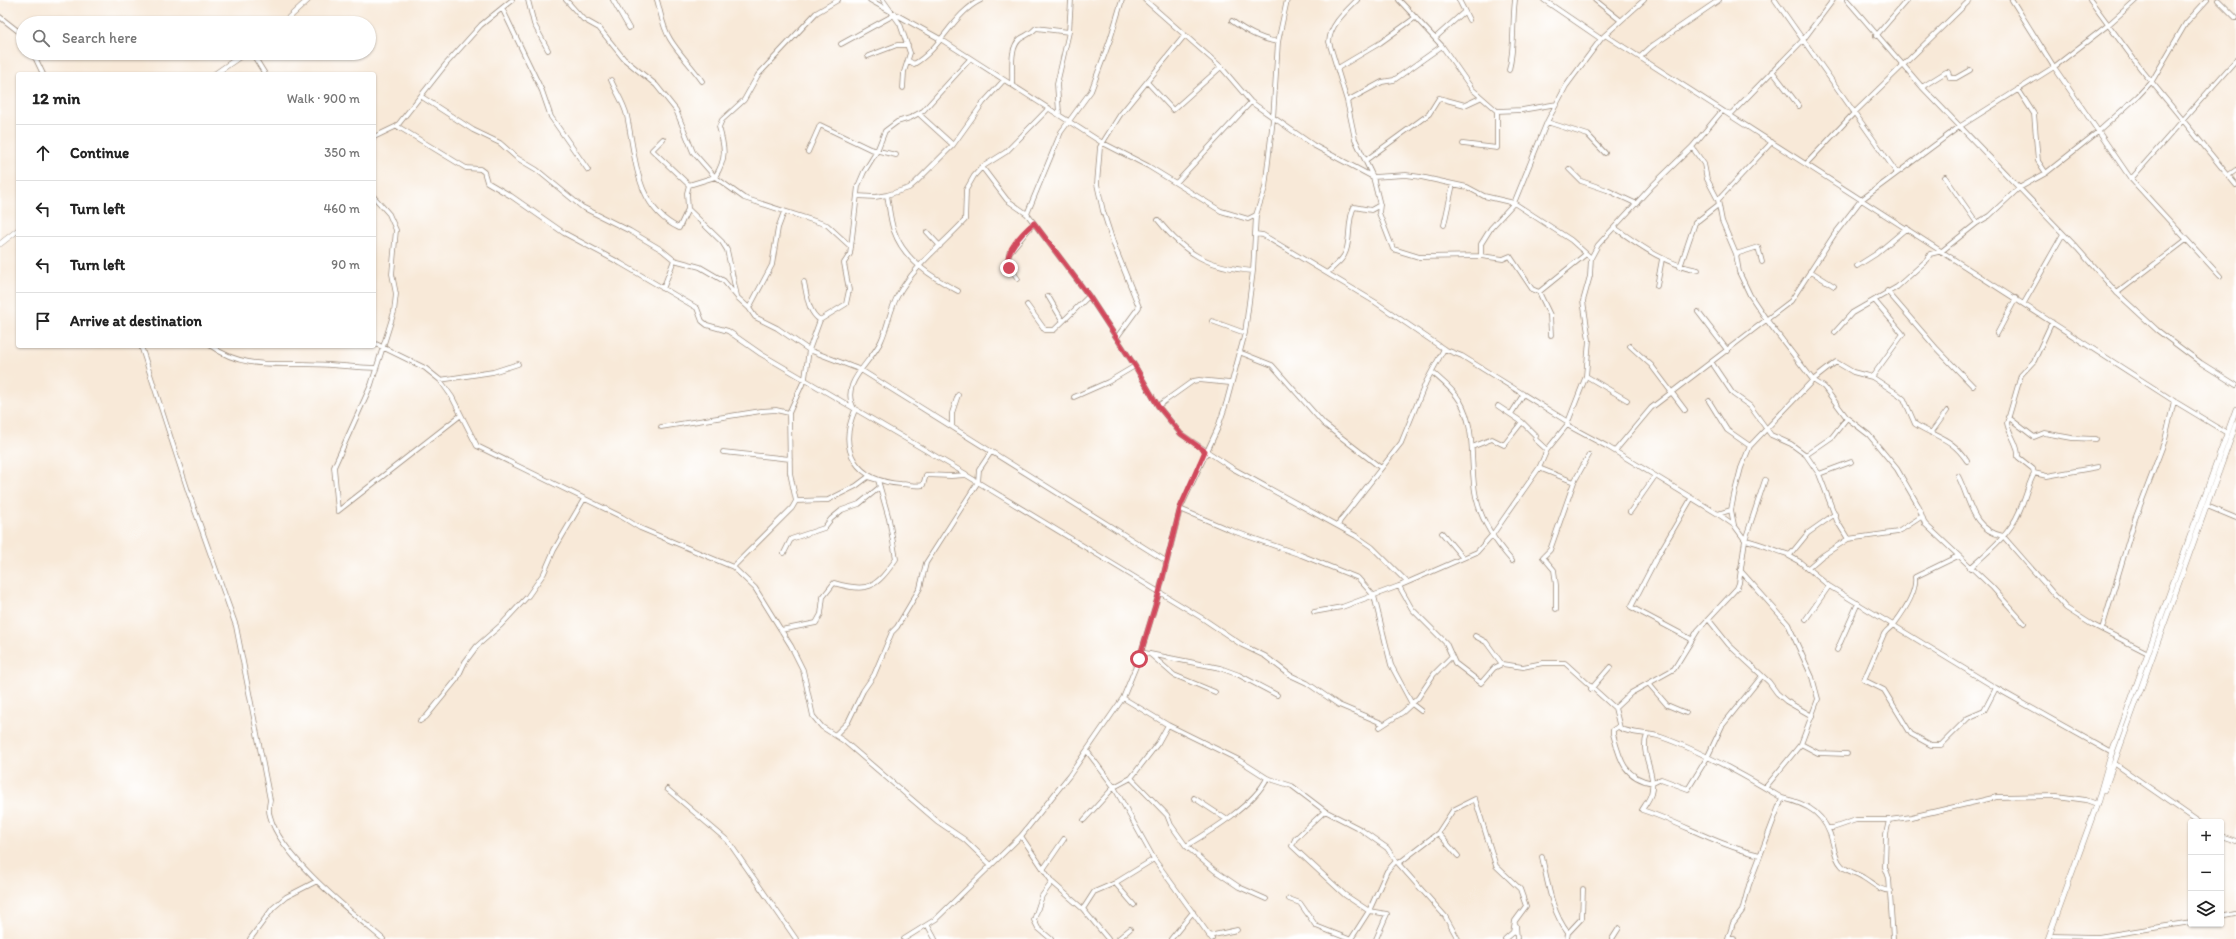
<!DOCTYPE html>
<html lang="en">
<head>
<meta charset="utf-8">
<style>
	body { margin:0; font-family:Itim,sans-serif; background:#f2f2f2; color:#222 }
	.controls { position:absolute; right:12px; bottom:12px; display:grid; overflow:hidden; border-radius:4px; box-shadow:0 1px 3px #0004 }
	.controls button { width:36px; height:36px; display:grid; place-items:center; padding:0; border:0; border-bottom:1px solid #e0e0e0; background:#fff; color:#222; font:20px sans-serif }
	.stop { position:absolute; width:12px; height:12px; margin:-9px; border:3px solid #d1495b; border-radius:50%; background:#fff }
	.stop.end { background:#d1495b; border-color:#fff; box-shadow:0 1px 4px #0008 }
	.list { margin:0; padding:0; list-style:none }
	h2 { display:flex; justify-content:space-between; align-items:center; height:52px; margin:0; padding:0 16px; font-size:17px }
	h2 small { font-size:13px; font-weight:400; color:#767676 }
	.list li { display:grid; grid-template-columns:26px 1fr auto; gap:12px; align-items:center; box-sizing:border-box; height:56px; padding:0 16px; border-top:1px solid #e0e0e0 }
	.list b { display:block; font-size:15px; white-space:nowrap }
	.list em { font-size:13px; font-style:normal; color:#767676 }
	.icon { flex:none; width:22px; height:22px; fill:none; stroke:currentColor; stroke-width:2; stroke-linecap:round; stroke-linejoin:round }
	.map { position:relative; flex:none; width:2236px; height:939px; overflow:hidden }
	.search { position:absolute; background:#fff; box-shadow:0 1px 3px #0004; left:16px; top:16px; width:360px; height:44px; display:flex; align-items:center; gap:10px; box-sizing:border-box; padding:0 14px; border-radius:22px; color:#767676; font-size:15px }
	.panel { position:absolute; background:#fff; box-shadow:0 1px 3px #0004; left:16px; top:72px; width:360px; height:276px; border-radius:4px }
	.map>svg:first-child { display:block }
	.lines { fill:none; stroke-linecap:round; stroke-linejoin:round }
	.minor-casing { stroke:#9a8a7b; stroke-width:5.5 }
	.tertiary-casing { stroke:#9a8a7b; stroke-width:6 }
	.minor { stroke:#fff; stroke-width:4 }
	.tertiary { stroke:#fff; stroke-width:5 }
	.route { stroke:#d1495b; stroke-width:5 }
</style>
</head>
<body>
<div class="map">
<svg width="2236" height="939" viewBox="0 0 2236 939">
	<rect width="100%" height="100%" fill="#fff"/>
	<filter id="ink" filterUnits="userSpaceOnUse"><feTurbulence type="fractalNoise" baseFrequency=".025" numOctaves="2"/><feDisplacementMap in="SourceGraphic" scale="8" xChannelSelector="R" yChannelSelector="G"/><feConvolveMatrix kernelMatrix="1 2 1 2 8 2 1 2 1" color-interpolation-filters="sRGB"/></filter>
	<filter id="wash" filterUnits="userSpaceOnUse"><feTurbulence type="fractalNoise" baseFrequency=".012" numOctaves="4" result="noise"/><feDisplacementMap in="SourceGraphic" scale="16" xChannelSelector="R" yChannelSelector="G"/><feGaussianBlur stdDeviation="0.9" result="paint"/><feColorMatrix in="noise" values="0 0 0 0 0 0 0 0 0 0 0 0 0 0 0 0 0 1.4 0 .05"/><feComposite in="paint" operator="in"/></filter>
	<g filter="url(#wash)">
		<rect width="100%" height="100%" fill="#f8e9d8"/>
	</g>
	<g filter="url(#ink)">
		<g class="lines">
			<defs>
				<path id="minor" d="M528,0L534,24L548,50
					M566,0L583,19L599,28L624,59L656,85L676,110L693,152L715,177L689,185L687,193L688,209L722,242L727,250L737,296
					M613,0L629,28
					M657,0C661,13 662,26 670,39C679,54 692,66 702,81
					M838,0L816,13L758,75L744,100L722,120L719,127C725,148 727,158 715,177L744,198L827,225L851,247
					M870,0L942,40L1101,142L1148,166L1221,211L1248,219L1256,215
					M883,0L900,24L910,53L904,72L903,88
					M1122,0L1110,40L1091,91L1061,132L1027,214L1089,296L1135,366L1158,406L1181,434L1232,468L1356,536L1372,547L1407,582
					M1145,0L1221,67L1251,102L1313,145L1373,177L1406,175L1421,177L1467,187L1484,196L1514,203L1571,240L1591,258
					M1357,0C1345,12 1330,25 1329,42L1347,101L1355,139L1373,177L1380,205L1379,213L1393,249L1419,257L1481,256
					M1399,0L1442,46L1472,89L1497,111V148L1463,144
					M1459,0L1469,20
					M1544,0L1601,39L1605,35L2174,401L2227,433
					M1595,0L1620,20
					M1775,0L1897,173
					M1847,0L1922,87L2077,248L2117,293L2157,330L2201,363L2236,385
					M2012,0L2054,67L2131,179L2220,276
					M2090,0L2141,69L2236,185
					M2218,0L2236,18
					M502,8L542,91L551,117L588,170
					M0,17L23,35
					M1232,21C1247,32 1260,39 1278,42
					M1605,35L1644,0
					M1876,36L1907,0
					M1435,38L1464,12
					M841,44L894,15
					M33,53L43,74
					M252,53L265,74
					M868,56L897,45H908
					M1640,57L1652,46L1719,0
					M909,61L914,64C941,49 953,13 981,0
					M1338,68L1380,43L1416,17
					M1509,70C1515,47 1512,24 1515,0
					M1772,71L1799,106
					M611,80C616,92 624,103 627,116C636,158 635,207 679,228L688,209
					M1147,82L1173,110L1221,67
					M1012,83C1013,70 1009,48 1020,39C1026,35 1031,34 1036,28L1069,32
					M1922,87L1946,72H1948L1950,78H1956L1970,70
					M2018,89L2034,114L2038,161L2046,173
					M422,97L473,130L500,143L517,158L537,170L582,207L630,231L662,250L674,260L700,267L724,281L738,298L749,308L755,317L777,328L809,350L861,370L1166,561
					M1347,101L1382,82L1394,80L1442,46
					M1049,108L1006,152L982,167L974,176L966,190L965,220C943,244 914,266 898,295C890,309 888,326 881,341C871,363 838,384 855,410C837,451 857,481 901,484C909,484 915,487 923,485L926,475L951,476L966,475L1202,618L1242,645L1265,656L1290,675L1307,683L1339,705L1384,724
					M1497,111L1522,110L1557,104
					M1059,113L1057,84L1069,32L1071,0
					M919,114L953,145
					M1547,122L1588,135L1605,153
					M397,126L466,168L480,169L484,172L487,182L511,196L564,233L620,263L697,308L702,321L707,325L728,331L761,354L966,474
					M374,137L397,126L446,64L481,25L512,0
					M663,139L652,150L689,185
					M1692,147L1704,164L1707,179L1718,200L1722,221L1736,254L1739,272L1750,295L1766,319L1813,380L1824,387L1847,418L1869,435L1897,469L1918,505L1925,524L1992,587L2024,623
					M808,152L820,125L870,149L896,155
					M1366,160L1429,114L1439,98L1465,105L1480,98
					M1806,164L1854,113L1970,0
					M982,167L1007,200L1027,214
					M1569,169L1581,181L1607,190L1637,204
					M2229,175L2236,170
					M1945,177L1977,223
					M2131,179L2236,60
					M1176,183L1251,102
					M857,196L875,197L887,195
					M374,197L389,214L396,230L392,274L396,294L394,312L371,385L334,467L338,511L461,415
					M1718,200L1772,142
					M1158,220C1186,255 1208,267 1253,271
					M1444,225L1453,184
					M1615,228C1642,247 1665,264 1698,270
					M927,232L940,246
					M1255,234L1263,235L1375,302L1444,349L1462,356L1568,422L1567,425L1608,447L1718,514L1734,525L1745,540C1761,543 1774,550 1790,555L1789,556L1800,562L1829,586L1996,688L2112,753
					M1586,254L1539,292L1532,289L1510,256L1503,259L1481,256V244L1491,228L1514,203L1547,122L1566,86L1601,39
					M1736,254L1758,247L1762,262
					M1857,266L1876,254L1907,228
					M1680,267L1695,223L1718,205
					M1810,271L1834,286
					M1327,273C1334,266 1343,261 1346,251C1351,237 1347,221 1354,207L1371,210L1380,205
					M1018,279L1008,265L1009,253L1034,223
					M804,282C807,296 808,312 820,320L846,304L849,290L844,263L850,254L851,247L858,186L864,172L877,151L885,131L897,122L910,118L923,111L970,59
					M1657,286L1662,259
					M663,289L674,260
					M958,291C933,278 904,260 894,231C890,220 889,206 887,195L909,188L916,182L953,145L983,103L1004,80
					M1887,291L1937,349L1973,386
					M1539,292L1550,315L1551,335
					M2117,293L2186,240
					M1048,296L1062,320
					M2024,303L2063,234
					M1027,305L1045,330H1054L1089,296
					M749,308L772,265L778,228L784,212
					M1698,312L1728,351
					M1212,321L1245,333
					M1835,332L1852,313L1897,287L1927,260L1930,254L1942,251L1977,223L1989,216L2019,188L2046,173L2099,131L2138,96L2152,81L2186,23L2207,0
					M1997,334L2016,298
					M1117,337L1139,307L1114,245L1103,211L1097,184L1100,147L1120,115L1185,35
					M374,343L425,368L440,380L452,397L477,446L622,517L640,528L733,567L755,588L791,646L803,670L813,716L822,727L844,741L937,821L965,840L991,865
					M141,346L188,491L236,626L270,800C269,805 268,811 270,816C280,856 351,912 383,939
					M211,346C240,367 269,364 302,364C327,364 352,367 376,368
					M1630,346L1651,365L1685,410
					M1239,352L1272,365L1324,424L1381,468
					M1712,363L1733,394L1750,406L1771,435L1791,444L1806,455L1819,474L1837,521L1848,539
					M1432,372C1442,381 1453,389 1460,401C1477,430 1469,466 1476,497C1481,520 1497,544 1512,561
					M1586,376L1627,400
					M1872,377L1903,334L1875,301
					M440,380L493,372L518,364
					M1074,397L1108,382L1135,366
					M1709,401L1727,430L1750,446
					M1158,406L1193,381L1199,380L1230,383
					M1498,406L1522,422L1536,436L1535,439L1547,450
					M1511,414L1523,395
					M2008,417L2034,437L2044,433L2072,438L2096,439
					M1568,422L1586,376L1589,340L1583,301L1590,276L1591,258L1598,245L1653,185L1692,147L1722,111L1731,114L1803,40L1833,0
					M661,427L761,411L776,410L789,413
					M952,427V413L958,395
					M1931,433L1947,411
					M1472,447L1492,439L1504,445L1522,422
					M1615,451L1651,408L1791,301L1834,235L1861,200L1959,127L2054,67L2108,25L2136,0
					M723,452L790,459
					M1806,455L1832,437L1847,418
					M1539,468L1574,482L1550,550L1543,557L1554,570L1556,585V609
					M2034,473L2047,476L2098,467
					M1819,474L1851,462
					M1958,476C1971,501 1971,529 2003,536L2066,608L2091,624L2148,653
					M1574,482L1589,455
					M1691,499L1656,559L1631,607L1691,639
					M796,501L790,473L789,413L805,378L809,350L820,320
					M2207,506L2236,518
					M1180,509L1230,530L1301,555L1358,578L1374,596L1391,665L1412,704L1421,711
					M1630,512L1655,476
					M1718,514L1731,510
					M1734,525L1731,510L1734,495L1741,468L1750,446L1813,380L1836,362L1853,372L1872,377L1898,394L1904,399L1915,424C1937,438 1951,437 1967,461
					M1338,526L1340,521L1401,443L1426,382L1444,349
					M1442,533L1462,557
					M784,553L791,539L824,528L831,519L842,510L859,504L880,487
					M1790,555L1808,533L1835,514
					M1958,556L1915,577C1917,591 1904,611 1895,623C1892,627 1887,629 1884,634L1864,680L1884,690L1911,734L1931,745H1941L1968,718L1984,711L1996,688
					M733,567L792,508L796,501L828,500L856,486L868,477L878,480L889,519L896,559C876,588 868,593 834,583L823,597L821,614L816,623L781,630
					M1970,568C1988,552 2010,534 2019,512C2025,499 2027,487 2034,474L2033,469L2018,457C2019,444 2009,435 2007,423L2021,375L2034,361L2052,322
					M1807,569L1822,556L1848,539L1898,532L1921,517
					M1740,570L1788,624L1812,677L1818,699L1801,744L1765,788
					M1399,586L1412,609L1446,643L1455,663L1481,683L1494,668L1502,664L1523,667L1543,663H1565L1615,708
					M1314,612L1342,607L1399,586L1477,552L1493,534L1539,468L1547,450L1567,425
					M1806,619L1829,586
					M1709,620L1729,645L1769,682L1777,693L1786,701L1812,716
					M2102,629L2135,519L2165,440L2174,401
					M1475,636L1486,642L1502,664
					M1837,650L1858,603
					M1145,653L1220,668L1239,675L1277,695
					M1150,654L1174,675L1215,692
					M1649,684L1667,705L1686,713
					M1591,689L1610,667
					M1123,698L1168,725L1239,760L1267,778L1292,786L1325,811L1360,829L1387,848L1396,861L1445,916L1458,939
					M420,721L426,717L457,679L465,662L477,646L501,625L528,596L544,573L554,550L584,499
					M1619,726L1613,730V734C1620,760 1624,778 1653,783L1661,779L1688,789L1707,758L1722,726L1762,676
					M1380,727L1403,712L1418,698L1434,674L1451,657
					M835,735L848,722L863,691L874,675L892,632L897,627L920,588L926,563L978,482L979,470L991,452
					M1647,735C1639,754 1657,773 1651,794C1649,800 1645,805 1642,810C1682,823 1719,846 1760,855
					M1801,744L1818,753L1847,754
					M1087,751L1114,787L1154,859L1212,939
					M2114,763L2199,822
					M1131,778L1167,815L1171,825L1186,846L1214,870L1239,887L1266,899
					M667,789L728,841L796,939
					M1194,798L1226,819
					M1782,798C1809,804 1826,814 1833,844C1834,850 1837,861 1842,866C1848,872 1857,873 1864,878C1874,884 1878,890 1891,891
					M1325,811L1295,839L1292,846L1345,895L1369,911L1387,914L1376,939
					M1084,820L1114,787L1131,778L1158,743L1168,725
					M1828,828H1833L1856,820H1889
					M1438,833L1458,856
					M1021,836L1052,882L1083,909L1108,939
					M2221,836L2236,841
					M1186,846C1211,831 1255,804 1267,778
					M1542,857C1548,883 1551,911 1568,933
					M1399,863L1438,833L1453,810L1475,799L1496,866L1520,889L1526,906L1515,921L1513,932L1505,939
					M1044,868L1064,839
					M1115,883L1134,905
					M1289,899L1300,903L1316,926L1349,939
					M1083,909L1094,892L1115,883L1154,859
					M2221,916L2236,913
					M1516,925L1517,939
					M928,926L935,939
					M1209,936L1237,930
					M2053,936L2098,937L2191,922
					M250,939L273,908L286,897L317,881
					M904,939L936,919L1021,836L1069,776L1123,698L1139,659L1159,593L1180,509L1217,430L1226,404L1245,333L1253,271L1256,215L1265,188L1273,119L1278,42L1287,0
					M1051,939L1038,928L1034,920L1042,896L1052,882
					M1118,939L1130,929
					M1171,939L1193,912
					M1351,939L1369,911L1387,871L1396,861
					M1567,939L1568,933L1582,918L1583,889
					M1612,939L1619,928
					M1734,939H1728L1733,923L1742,911L1749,885L1782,798C1747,777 1699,750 1661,737C1647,732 1633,735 1620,728L1615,708L1631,693L1674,669L1698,630L1737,588L1739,583L1745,540L1765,480
					M1893,939L1889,878L1885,867L1886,834L1889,820L1911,817L1997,797L2057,796L2086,800L2097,804"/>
				<path id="tertiary" d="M283,23L308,0
					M215,74L245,53
					M0,244L18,230
					M2104,791L2236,424
					M2048,939L2097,804L2110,758L2236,409"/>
			</defs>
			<use href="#minor" class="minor-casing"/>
			<use href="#tertiary" class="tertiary-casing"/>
			<use href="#minor" class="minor"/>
			<use href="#tertiary" class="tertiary"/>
		</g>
	</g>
	<g class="lines" filter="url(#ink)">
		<path class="route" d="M1009,268C1002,253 1023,232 1034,223L1089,296L1135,366L1158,406L1181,434L1205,451L1180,508L1159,593L1139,659"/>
	</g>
</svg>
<div class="controls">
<button>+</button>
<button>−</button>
<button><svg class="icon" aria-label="layers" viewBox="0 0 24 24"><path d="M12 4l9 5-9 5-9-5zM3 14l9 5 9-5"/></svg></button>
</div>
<div class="stop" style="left:1139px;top:659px"></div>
<div class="stop end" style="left:1009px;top:268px"></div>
<div class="search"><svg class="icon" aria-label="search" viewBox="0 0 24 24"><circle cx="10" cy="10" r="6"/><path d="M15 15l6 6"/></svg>Search here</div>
<section class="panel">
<h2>12 min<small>Walk · 900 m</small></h2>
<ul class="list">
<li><svg class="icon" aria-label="ahead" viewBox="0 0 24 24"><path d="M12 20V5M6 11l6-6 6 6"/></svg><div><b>Continue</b></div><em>350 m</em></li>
<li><svg class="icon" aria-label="left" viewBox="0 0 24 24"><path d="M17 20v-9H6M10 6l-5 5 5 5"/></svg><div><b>Turn left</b></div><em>460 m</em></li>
<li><svg class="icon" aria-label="left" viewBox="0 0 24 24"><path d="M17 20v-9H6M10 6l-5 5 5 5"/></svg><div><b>Turn left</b></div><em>90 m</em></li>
<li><svg class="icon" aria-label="arrive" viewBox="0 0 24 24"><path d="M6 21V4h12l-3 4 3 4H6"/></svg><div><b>Arrive at destination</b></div></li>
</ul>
</section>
</div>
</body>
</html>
